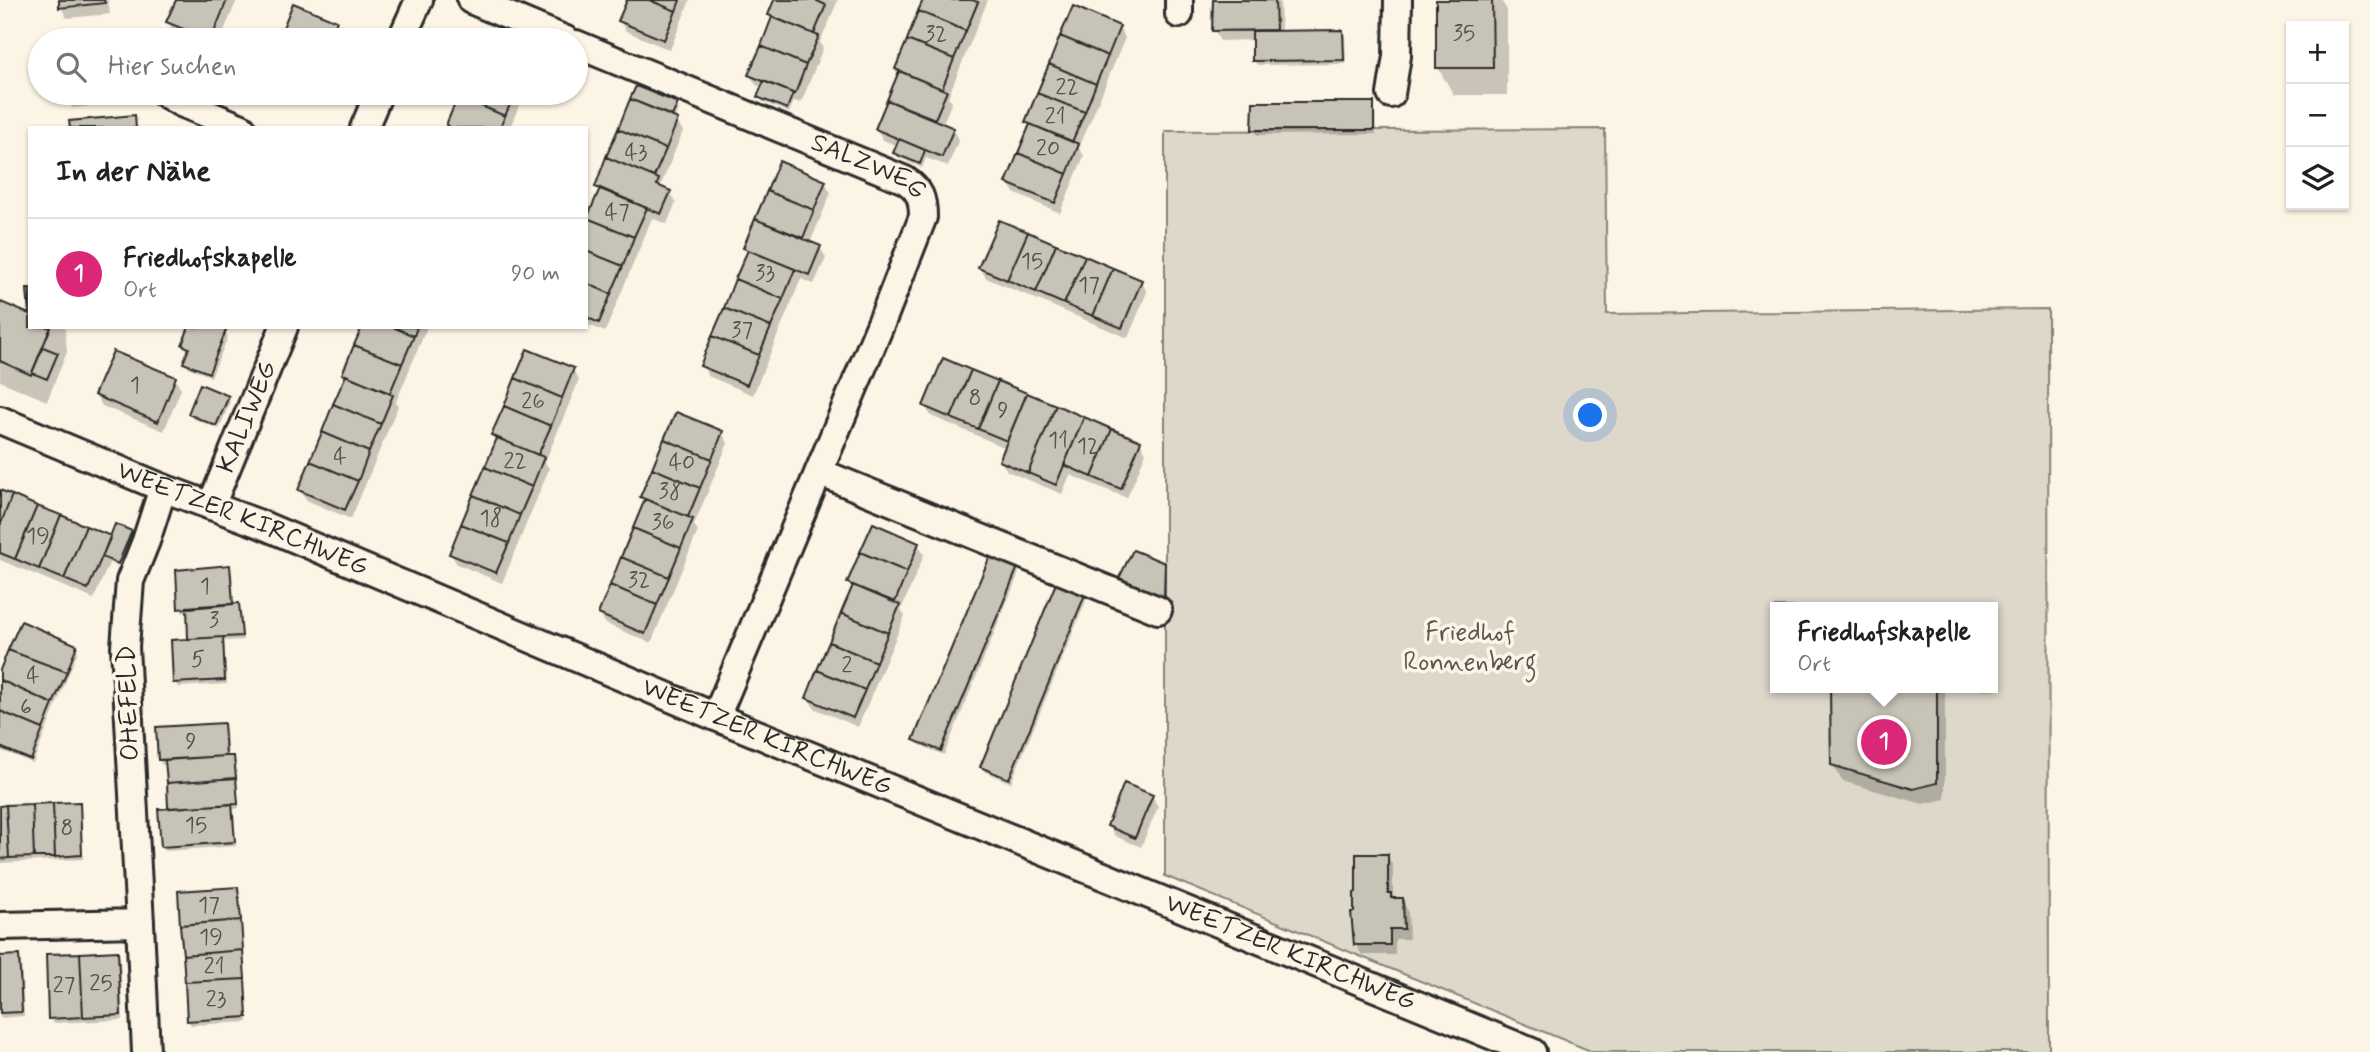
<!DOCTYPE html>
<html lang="de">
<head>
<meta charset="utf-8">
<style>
	body { margin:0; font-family:Mynerve,sans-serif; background:#f2f2f2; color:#202124 }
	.controls { position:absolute; right:21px; top:21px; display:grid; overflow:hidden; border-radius:0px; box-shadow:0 2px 5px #0004 }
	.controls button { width:63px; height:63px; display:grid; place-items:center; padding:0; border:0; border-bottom:2px solid #e0e0e0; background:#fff; color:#202124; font:35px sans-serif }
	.you { position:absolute; left:1591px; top:416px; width:24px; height:24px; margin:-18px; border:5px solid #fff; border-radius:50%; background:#1a73e8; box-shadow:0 0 0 10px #1a73e833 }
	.badge { display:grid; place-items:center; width:46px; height:46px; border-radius:50%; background:#db2777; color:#fff; font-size:23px; font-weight:700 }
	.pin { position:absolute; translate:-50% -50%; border:4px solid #fff; box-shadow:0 2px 7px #0006 }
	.popup { position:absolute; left:1770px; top:602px; width:228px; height:91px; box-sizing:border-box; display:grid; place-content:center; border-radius:0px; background:#fff; filter:drop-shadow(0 2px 5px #0005); font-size:23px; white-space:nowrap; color:#757577 }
	.popup b { font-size:26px; color:#202124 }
	.popup::after { content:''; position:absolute; left:50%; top:100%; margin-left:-14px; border:14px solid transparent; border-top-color:#fff }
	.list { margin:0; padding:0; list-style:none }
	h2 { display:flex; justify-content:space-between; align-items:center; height:91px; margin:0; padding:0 28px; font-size:30px }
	h2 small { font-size:23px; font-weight:400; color:#757577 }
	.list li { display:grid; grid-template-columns:46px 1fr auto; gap:21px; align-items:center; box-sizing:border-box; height:112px; padding:0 28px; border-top:2px solid #e0e0e0 }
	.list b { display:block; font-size:26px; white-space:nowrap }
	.list p { margin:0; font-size:23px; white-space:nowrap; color:#757577 }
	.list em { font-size:23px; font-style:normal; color:#757577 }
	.icon { flex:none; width:38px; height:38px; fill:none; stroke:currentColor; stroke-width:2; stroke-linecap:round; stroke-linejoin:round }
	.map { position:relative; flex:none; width:2370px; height:1052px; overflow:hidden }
	.search { position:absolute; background:#fff; box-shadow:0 2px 5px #0004; left:28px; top:28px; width:560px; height:77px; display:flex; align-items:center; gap:18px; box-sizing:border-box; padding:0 24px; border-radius:38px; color:#757577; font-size:26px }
	.panel { position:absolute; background:#fff; box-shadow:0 2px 5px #0004; left:28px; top:126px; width:560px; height:203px; border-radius:0px }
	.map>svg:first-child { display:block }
	.green { fill:#ded8ca; stroke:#84827a; stroke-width:2; fill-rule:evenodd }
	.shadow { fill:#0003 }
	.building { fill:#c8c3b7; stroke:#2b2b2b; stroke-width:2 }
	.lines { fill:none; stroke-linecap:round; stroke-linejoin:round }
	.street-casing { stroke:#2b2b2b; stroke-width:32 }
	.street { stroke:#fcf5e5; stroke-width:26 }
	.labels { text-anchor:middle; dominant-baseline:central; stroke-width:7; stroke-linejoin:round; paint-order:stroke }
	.number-label { font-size:23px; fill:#52514e }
	.street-label { font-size:26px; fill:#2b2b2b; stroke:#fcf5e5 }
	.park-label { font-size:26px; fill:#585653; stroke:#fcf5e5 }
</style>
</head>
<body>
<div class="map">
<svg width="2370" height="1052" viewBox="0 0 2370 1052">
	<rect width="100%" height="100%" fill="#fcf5e5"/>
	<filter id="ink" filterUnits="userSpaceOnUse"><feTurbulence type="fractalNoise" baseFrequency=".0143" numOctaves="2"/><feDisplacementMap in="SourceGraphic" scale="14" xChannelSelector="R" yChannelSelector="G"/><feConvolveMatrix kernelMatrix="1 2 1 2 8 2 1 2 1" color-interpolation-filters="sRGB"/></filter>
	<g filter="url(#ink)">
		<path class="green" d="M1605,129L1607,314L2048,309L2049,1052H1593L1165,876V131ZM1776,607H1993V688H1776Z"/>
		<path class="shadow" d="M60,0H108L110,14L67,18L61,7Z
			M178,0H237L220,40H193L174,32L168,22Z
			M629,0H690L670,50L626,31L620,21Z
			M776,0H838L820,42L823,48L801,103L794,101L789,113L762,101L759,96L763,88L756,85L750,75L773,20L770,15Z
			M925,0H988L948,97L952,102L942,125L953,129L959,139L948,166L926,158L922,168L898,157L895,153L898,146L883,140L877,129L900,74L896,69Z
			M1214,0H1280L1281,32L1342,31L1345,36L1346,64L1257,65L1254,60V40L1220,41L1214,30Z
			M1438,0H1501L1507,10V95H1454L1438,68Z
			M294,5L336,22L342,33L339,40H280Z
			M1119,27L1125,38L1079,148L1084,156L1060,213L1014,193L1008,183L1031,127L1027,122Z
			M637,88L677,105L679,109L675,120L683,131L661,185L663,190L670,192L676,202L667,224L652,218L605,332L586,324V225L600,192L597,186Z
			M68,93H101L102,105L72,108Z
			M461,93H524L510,128H450L448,125Z
			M1373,103L1375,108L1376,134L1257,135L1254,130Z
			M780,163L825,182L831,193L810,243L820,247L826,258L814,284L801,279L753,395L708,376L702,365L748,253L745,248Z
			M980,268L1141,281L1147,292L1128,338L986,278Z
			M0,304L30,316V327H65L67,352L47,401L0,381Z
			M363,327H427L396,402L398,406L351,519L306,500L300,490L346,378L344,374Z
			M225,332L228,337L211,377L188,367L185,362L189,351L184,345Z
			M944,360L1140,442L1146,453L1127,498L1070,475L1062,494L1007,471L1001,461L1006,448L931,416L925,406Z
			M573,370L579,380L545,462L549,469L502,583L457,564L451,554L497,442L493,435Z
			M175,379L181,389L164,431L102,406L96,395Z
			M227,397L230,402L219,429L192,418L190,413Z
			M722,433L728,443L694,525L698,531L651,643L606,624L600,614L645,503L642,497Z
			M0,492L111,538L131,532L133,537L122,564L110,558V562L121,568L109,563L94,599L0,560Z
			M918,544L924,555L901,610L905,616L858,727L814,708L808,698L853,590L849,583Z
			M1163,564L1166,569V600L1124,583L1121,578Z
			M229,567L232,572L235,606L238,605L241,609L243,640L224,641L227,684L178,687L175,682L190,641L189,611L183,613L180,608Z
			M1017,569L1019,573L944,755L918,744L915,740Z
			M1084,597L1086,601L1011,783L985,772L982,767Z
			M75,646L78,651L33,763L0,750V675Z
			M1832,688H1945V799L1923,804L1842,781L1833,765Z
			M223,725L226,729L228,758L233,757L236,762L239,808L234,809L236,846L165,851L163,846L170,810L167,764L162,765L159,760Z
			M1152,796L1158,807L1141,847L1115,836L1109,826Z
			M79,804L81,808L83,859L0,863V807Z
			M1387,855L1393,866V900H1402L1408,911L1409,939H1395V955H1362L1356,945V913Z
			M237,889L240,893L248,1022L191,1025L188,1020Z
			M117,953L120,957L123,1020L53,1023L50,1018Z
			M18,957L21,961L24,1016L0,1018V958Z"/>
		<path class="building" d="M59,0H104L105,3L59,8Z
			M176,0H227L211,40L166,22Z
			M627,0H649L676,11L664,40L618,21Z
			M649,0H680L676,11Z
			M774,0H815L826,5L814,34L768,15Z
			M923,0H972L978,2L966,31L918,11Z
			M1213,0H1275L1276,30L1212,31Z
			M1436,0H1492L1493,68H1436Z
			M293,3L337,21L329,40H278Z
			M1073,6L1120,26L1108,56L1060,36Z
			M918,11L966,31L954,59L907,40Z
			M772,17L819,36L806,65L761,46Z
			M1343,30L1344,60L1252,61V31Z
			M1060,36L1108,56L1096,84L1049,64Z
			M907,40L954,59L942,89L895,69Z
			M761,46L806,65L795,94L748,75Z
			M1049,64L1096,84L1085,112L1037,93Z
			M899,71L947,91L935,119L887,100Z
			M764,81L793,93L787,109L757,97Z
			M636,86L678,103L672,116L630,99Z
			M67,93H100L101,100L68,104Z
			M459,93H515L505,116L458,96Z
			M1037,93L1085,112L1072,142L1025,122Z
			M458,96L505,116L500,128H452L446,125Z
			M630,99L678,119L666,149L618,129Z
			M887,100L954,128L942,157L875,129Z
			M1253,102H1374V130H1252Z
			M135,115L136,128H70L69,121Z
			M1030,124L1079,144L1067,174L1018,153Z
			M618,129L666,149L654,177L606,157Z
			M899,139L925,150L920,164L893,153Z
			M1018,153L1067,174L1055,203L1006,183Z
			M606,157L659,179L657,185L671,191L661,214L595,187Z
			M779,161L826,181L814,210L767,191Z
			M600,188L647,208L634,237L587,218Z
			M767,191L814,210L803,238L755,219Z
			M587,218L634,237L623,266L586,251Z
			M755,219L821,246L809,275L743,248Z
			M999,220L1028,232L1007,280L978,268Z
			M1028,232L1056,244L1036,292L1007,280Z
			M1056,244L1085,256L1064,304L1036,292Z
			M748,250L795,269L783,299L735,279Z
			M586,251L623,266L611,294L586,283Z
			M1085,256L1113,268L1093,316L1064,304Z
			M1113,268L1142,280L1122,328L1093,316Z
			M735,279L783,299L771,327L724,308Z
			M586,283L611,294L599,323L586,317Z
			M27,289H30V327H51L31,375L0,361V304L1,302L29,314Z
			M724,308L771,327L759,355L712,336Z
			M189,327H218L226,330L209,373L183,363L189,348L182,345Z
			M362,327H393L414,336L402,364L354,345Z
			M393,327H417L414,336Z
			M712,336L759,355L747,385L700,366Z
			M354,345L402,364L390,393L342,374Z
			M43,347L58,353L47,379L32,373Z
			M527,349L574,368L562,398L515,378Z
			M113,351L176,377L158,422L94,395Z
			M943,358L971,370L951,418L923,406Z
			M971,370L998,381L978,429L951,418Z
			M346,375L393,395L381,424L333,404Z
			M515,378L562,398L551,426L504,406Z
			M998,381L1027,393L1007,441L978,429Z
			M200,384L229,396L216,426L188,414Z
			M1027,393L1056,405L1028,473L999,461Z
			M333,404L381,424L369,452L322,432Z
			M1056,405L1084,417L1056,485L1028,473Z
			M504,406L551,426L538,455L491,435Z
			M676,412L723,431L712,459L664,439Z
			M1084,417L1112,429L1092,477L1064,465Z
			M1112,429L1141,441L1121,489L1092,477Z
			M322,432L369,452L358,481L310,461Z
			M497,438L544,457L532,487L485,467Z
			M664,439L712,459L700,488L652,468Z
			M310,461L358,481L345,510L298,490Z
			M485,467L532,487L520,515L473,495Z
			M652,468L700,488L688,517L640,497Z
			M0,490L12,495L0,526Z
			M12,495L37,506L15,559L0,553V526Z
			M473,495L520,515L509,543L461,524Z
			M645,499L693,519L681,548L633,528Z
			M37,506L61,515L39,569L15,559Z
			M61,515L86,526L64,579L39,569Z
			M873,523L919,543L907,572L860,552Z
			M115,524L132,531L118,564L102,557Z
			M461,524L509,543L496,573L449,554Z
			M86,526L111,536L88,589L64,579Z
			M633,528L681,548L669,577L621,557Z
			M1133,550L1165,563L1164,597L1119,578Z
			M860,552L907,572L895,602L847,583Z
			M990,556L1018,567L941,751L913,740Z
			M621,557L669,577L657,605L610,585Z
			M230,565L233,604L178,609L176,570Z
			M1056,583L1085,595L1009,779L980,767Z
			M610,585L657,605L645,634L598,614Z
			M853,585L900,605L888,633L841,613Z
			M239,603L242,636L188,639L187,607Z
			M841,613L888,633L876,662L829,642Z
			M21,621L77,645L67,672L8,650Z
			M223,637L225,680L173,683L171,640Z
			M829,642L876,662L865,690L817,670Z
			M8,650L67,672L53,704L0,680V670Z
			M817,670L865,690L853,718L806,698Z
			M0,680L53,704L43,729L0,711Z
			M1830,688H1937V783L1913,789L1831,765Z
			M0,711L43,729L31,760L0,747Z
			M224,723L226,756L158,760L156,727Z
			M226,756H234L236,778L167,783L165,760Z
			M236,778L238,804L168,808L167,783Z
			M1124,783L1153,795L1135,838L1107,826Z
			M80,802L82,855L55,857L53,803Z
			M53,803L55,857H34L32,804Z
			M32,804L34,857L9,858L6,805Z
			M232,804L235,842L161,847L158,809Z
			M6,805L9,858L0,859V806Z
			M1356,854H1388V893H1391V898H1403L1404,929H1390V945H1354L1351,912H1354V893L1356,892Z
			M238,887L241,920L180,925L178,891Z
			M241,920L243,950L183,955L180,925Z
			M243,950L245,979L185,982L183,955Z
			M118,951L121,1015L83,1017L80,953Z
			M80,953L83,1017L48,1019L46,954Z
			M19,955L22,1012L0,1013V956Z
			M245,979L247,1017L187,1021L185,982Z"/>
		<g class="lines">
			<defs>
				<g id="street">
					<path d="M471,0L566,40"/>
					<path d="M1179,14V0"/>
					<path d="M401,40L419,0"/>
					<path id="s1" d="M576,44L905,180C920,190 923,199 923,217L884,316L716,717"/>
					<path d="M164,93L181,103L242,128"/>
					<path d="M1391,94L1397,56L1398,0"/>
					<path d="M364,128L379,93"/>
					<path id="s2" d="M0,420L163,488L260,524L716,717L1532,1052"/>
					<path d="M819,472L1158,610"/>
					<path id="s3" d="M211,506L284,327"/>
					<path d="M140,923L146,1052"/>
					<path d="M0,926L140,923L125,647L130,581L146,541L163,488"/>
				</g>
			</defs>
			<use href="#street" class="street-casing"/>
			<use href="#street" class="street"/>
		</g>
	</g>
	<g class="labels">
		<g class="number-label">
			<text x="1464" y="34">35</text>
			<text x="936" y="35">32</text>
			<text x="1067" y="88">22</text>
			<text x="1055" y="117">21</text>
			<text x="1048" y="149">20</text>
			<text x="636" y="153">43</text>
			<text x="617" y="213">47</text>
			<text x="1032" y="262">15</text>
			<text x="765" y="274">33</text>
			<text x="1089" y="286">17</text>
			<text x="742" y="331">37</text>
			<text x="135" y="386">1</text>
			<text x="975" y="399">8</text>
			<text x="533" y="402">26</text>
			<text x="1003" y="411">9</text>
			<text x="1058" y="441">11</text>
			<text x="1088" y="447">12</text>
			<text x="340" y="457">4</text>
			<text x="515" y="462">22</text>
			<text x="682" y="463">40</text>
			<text x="670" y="492">38</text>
			<text x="491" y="519">18</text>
			<text x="663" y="523">36</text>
			<text x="38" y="537">19</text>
			<text x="639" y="581">32</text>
			<text x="205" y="587">1</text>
			<text x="214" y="621">3</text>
			<text x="198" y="660">5</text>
			<text x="847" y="666">2</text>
			<text x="33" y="676">4</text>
			<text x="26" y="708">6</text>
			<text x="191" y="742">9</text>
			<text x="196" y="826">15</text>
			<text x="67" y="829">8</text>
			<text x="209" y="906">17</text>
			<text x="211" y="938">19</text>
			<text x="214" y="967">21</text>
			<text x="101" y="984">25</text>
			<text x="64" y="986">27</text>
			<text x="216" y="1000">23</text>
		</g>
		<g class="street-label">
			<text stroke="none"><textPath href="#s1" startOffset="317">SALZWEG</textPath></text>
			<text stroke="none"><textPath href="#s3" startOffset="96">KALIWEG</textPath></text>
			<text stroke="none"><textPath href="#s2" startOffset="262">WEETZER KIRCHWEG</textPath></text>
			<text transform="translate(129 703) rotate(-92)">OHEFELD</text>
			<text stroke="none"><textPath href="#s2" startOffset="830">WEETZER KIRCHWEG</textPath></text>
			<text stroke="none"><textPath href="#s2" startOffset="1396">WEETZER KIRCHWEG</textPath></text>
		</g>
		<g class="park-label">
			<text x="1470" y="633">Friedhof<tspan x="1470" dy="30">Ronnenberg</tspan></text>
		</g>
	</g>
</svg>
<div class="controls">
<button>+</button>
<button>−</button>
<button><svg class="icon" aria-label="layers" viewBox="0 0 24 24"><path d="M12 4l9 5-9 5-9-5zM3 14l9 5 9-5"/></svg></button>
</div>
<div class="you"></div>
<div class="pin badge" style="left:1884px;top:742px">1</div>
<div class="popup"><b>Friedhofskapelle</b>Ort</div>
<div class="search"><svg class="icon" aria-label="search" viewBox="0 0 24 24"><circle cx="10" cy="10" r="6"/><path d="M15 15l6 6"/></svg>Hier suchen</div>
<section class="panel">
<h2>In der Nähe<small></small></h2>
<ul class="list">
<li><span class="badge">1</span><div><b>Friedhofskapelle</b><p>Ort</p></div><em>90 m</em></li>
</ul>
</section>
</div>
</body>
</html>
